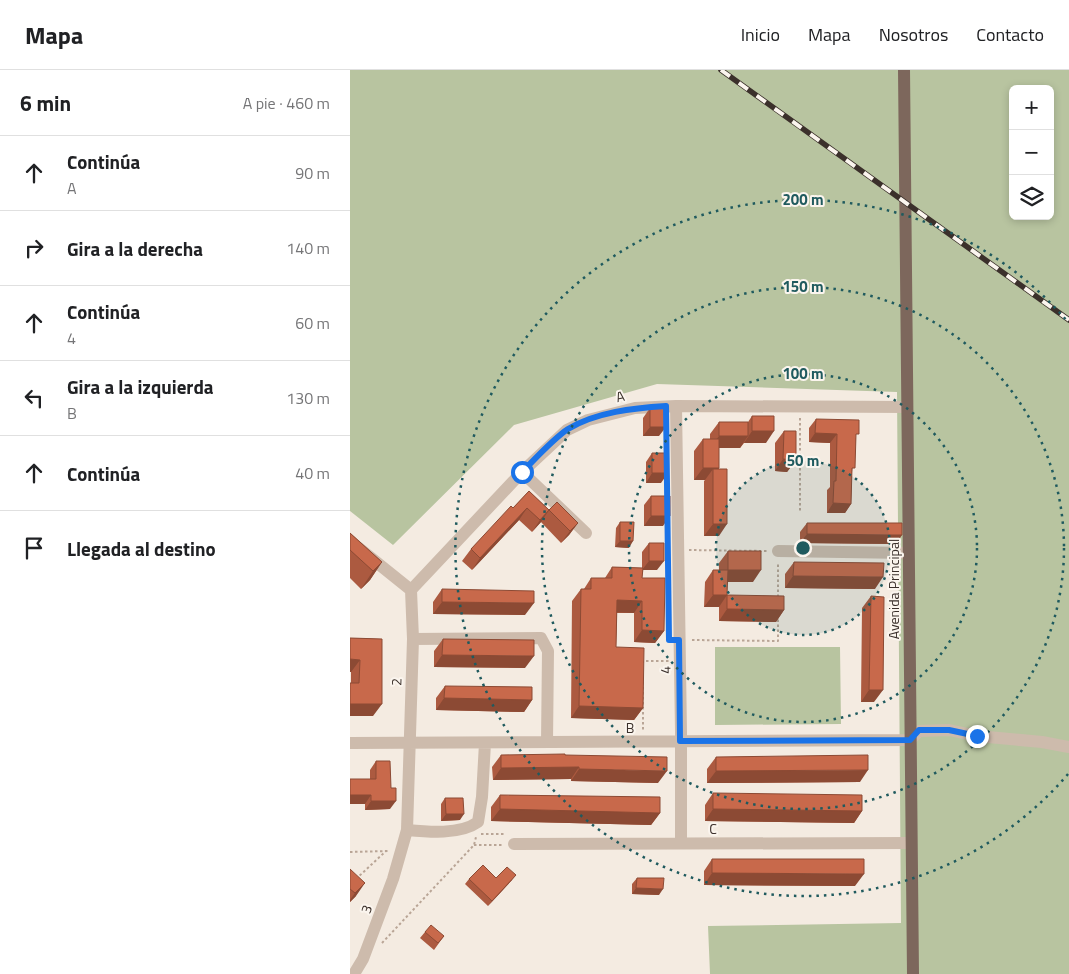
<!DOCTYPE html>
<html lang="es">
<head>
<meta charset="utf-8">
<style>
	body { margin:0; font-family:"Titillium Web",sans-serif; background:#f6f6f6; color:#202124 }
	.controls { position:absolute; right:15px; top:15px; display:grid; overflow:hidden; border-radius:8px; box-shadow:0 2px 8px #0003 }
	.controls button { width:45px; height:45px; display:grid; place-items:center; padding:0; border:0; border-bottom:1px solid #e0e0e0; background:#fff; color:#202124; font:25px sans-serif }
	.stop { position:absolute; width:15px; height:15px; margin:-11px; border:4px solid #1a73e8; border-radius:50%; background:#fff }
	.stop.end { background:#1a73e8; border-color:#fff; box-shadow:0 1px 5px #0008 }
	.list { margin:0; padding:0; list-style:none }
	h2 { display:flex; justify-content:space-between; align-items:center; height:65px; margin:0; padding:0 20px; font-size:21px }
	h2 small { font-size:16px; font-weight:400; color:#757577 }
	.list li { display:grid; grid-template-columns:32px 1fr auto; gap:15px; align-items:center; box-sizing:border-box; height:75px; padding:0 20px; border-top:1px solid #e0e0e0 }
	.list b { display:block; font-size:19px; white-space:nowrap }
	.list p { margin:0; font-size:16px; white-space:nowrap; color:#757577 }
	.list em { font-size:16px; font-style:normal; color:#757577 }
	.icon { flex:none; width:28px; height:28px; fill:none; stroke:currentColor; stroke-width:2; stroke-linecap:round; stroke-linejoin:round }
	.map { position:relative; flex:none; width:719px; height:904px; overflow:hidden }
	header { display:flex; align-items:center; gap:30px; box-sizing:border-box; height:70px; padding:0 25px; background:#fff; border-bottom:1px solid #e0e0e0 }
	header strong { font-size:24px }
	nav { display:flex; gap:28px; margin-inline-start:auto; font-size:18px }
	main { display:flex }
	aside { flex:1; background:#fff }
	.map>svg:first-child { display:block }
	.green { fill:#b8c4a0; fill-rule:evenodd }
	.lines { fill:none; stroke-linecap:round; stroke-linejoin:round }
	.path { stroke:#b9a596; stroke-width:2; stroke-dasharray:2.5 2.5; stroke-linecap:butt }
	.minor { stroke:#cdbbac; stroke-width:12 }
	.major { stroke:#7d675c; stroke-width:12 }
	.rail-casing { stroke:#3b302b; stroke-width:5.5 }
	.rail { stroke:#fbf5ee; stroke-width:4; stroke-dasharray:11; stroke-linecap:butt }
	.wall { fill:#ac5a40 }
	.shaded-wall { fill:#8c4a34 }
	.building { fill:#c8694b; stroke:#8c4a34 }
	.route { stroke:#1a73e8; stroke-width:6 }
	.ring { fill:none; stroke:#1f5a5e; stroke-width:2.5; stroke-dasharray:2.5 5 }
	.labels { text-anchor:middle; dominant-baseline:central; stroke-width:4; stroke-linejoin:round; paint-order:stroke }
	.street-label { font-size:14px; fill:#3b302b; stroke:#fbf5ee }
	.centre { fill:#1f5a5e; stroke:#fbf5ee; stroke-width:2.5 }
	.ring-label { font-size:15px; text-anchor:middle; font-weight:bold; fill:#1f5a5e; stroke:#fbf5ee; stroke-width:4; stroke-linejoin:round; paint-order:stroke }
</style>
</head>
<body>
<header>
<strong>Mapa</strong>
<nav><a>Inicio</a><a>Mapa</a><a>Nosotros</a><a>Contacto</a></nav>
</header>
<main>
<aside>
<h2>6 min<small>A pie · 460 m</small></h2>
<ul class="list">
<li><svg class="icon" aria-label="ahead" viewBox="0 0 24 24"><path d="M12 20V5M6 11l6-6 6 6"/></svg><div><b>Continúa</b><p>A</p></div><em>90 m</em></li>
<li><svg class="icon" aria-label="right" viewBox="0 0 24 24"><path d="M7 20v-9h11M14 6l5 5-5 5"/></svg><div><b>Gira a la derecha</b></div><em>140 m</em></li>
<li><svg class="icon" aria-label="ahead" viewBox="0 0 24 24"><path d="M12 20V5M6 11l6-6 6 6"/></svg><div><b>Continúa</b><p>4</p></div><em>60 m</em></li>
<li><svg class="icon" aria-label="left" viewBox="0 0 24 24"><path d="M17 20v-9H6M10 6l-5 5 5 5"/></svg><div><b>Gira a la izquierda</b><p>B</p></div><em>130 m</em></li>
<li><svg class="icon" aria-label="ahead" viewBox="0 0 24 24"><path d="M12 20V5M6 11l6-6 6 6"/></svg><div><b>Continúa</b></div><em>40 m</em></li>
<li><svg class="icon" aria-label="arrive" viewBox="0 0 24 24"><path d="M6 21V4h12l-3 4 3 4H6"/></svg><div><b>Llegada al destino</b></div></li>
</ul>
</aside>
<div class="map">
<svg width="719" height="904" viewBox="0 0 719 904">
	<rect width="100%" height="100%" fill="#f4ebe1"/>
	<path class="green" d="M0,0H719V904H360L358,856L551,853L547,322L307,314L164,355L43,475L0,441ZM663,19H700V146H663Z
		M365,577H490L491,654L365,655Z"/>
	<g class="lines">
		<path class="path" d="M450,348V442
			M339,480L417,481
			M428,527V492
			M342,570L428,571V547
			M293,593V591H319
			M293,612V660
			M131,764H156
			M124,775H152
			M0,782L39,781
			M6,809L36,781
			M32,873L124,775L126,767"/>
		<path class="minor" d="M326,336L331,662V773
			M172,402L236,463
			M0,471L61,520L63,569L57,760L43,809L13,889L4,904
			M428,481L558,483
			M61,520L172,402L217,360L238,350L285,338L326,336L557,337
			M63,569L191,568L198,581L197,672
			M0,673L560,670L569,661L599,660L627,666L692,672L719,677
			M57,760C78,762 110,765 128,752L132,727L135,673
			M164,774L561,773"/>
		<path class="major" d="M554,0L563,904"/>
		<defs>
			<path id="rail" d="M371,0L719,250"/>
		</defs>
		<use href="#rail" class="rail-casing"/>
		<use href="#rail" class="rail"/>
	</g>
	<path class="wall" d="M300,338L309,366H293V348Z
		M402,346L416,373H394L390,378H369V466H354V411L355,410H344V381L353,369H360V364L369,352H398Z
		M466,349L506,368L502,402L501,434L495,443H477V420L480,417V373L459,372V358Z
		M434,361L446,390L437,402L425,401V373Z
		M302,383L311,413H296V392Z
		M179,421L199,440L228,453L219,465L211,473L191,452L182,462L169,450L122,500L112,491L121,479L163,438Z
		M301,426L313,456H294V435Z
		M270,452L279,478L265,477L266,458Z
		M457,453L546,474L450,473V462Z
		M0,463L32,492L20,510L11,519L0,508Z
		M299,473L307,500H293L292,508L314,561L305,573L284,572V543H267L266,577L293,638L284,650L221,648L222,531L231,519H234L241,508H255L262,497L292,498V482Z
		M378,481L403,512H377V525L434,540L426,552L369,551V537H354L355,512L363,500H369V493Z
		M444,492L525,519L435,518V504Z
		M92,519L175,545L83,544V532Z
		M521,526L524,632H511L512,538Z
		M0,568L32,569L23,646H0V613H1V602H0Z
		M93,569L175,598L84,597V581Z
		M95,616L182,630L174,642L86,640V628Z
		M151,685H215L308,713L221,711V709L143,710L142,697Z
		M366,687L510,712L357,713V699Z
		M26,691L40,739L15,740V734H0V709H20V700Z
		M363,723L512,741L504,753L355,751V735Z
		M150,725L310,743L301,755L141,751V737Z
		M95,728L110,750L91,751V734Z
		M362,789L505,816L354,815V801Z
		M0,799L6,826L0,832Z
		M287,808L309,825L282,824V814Z
		M119,809L162,810L138,836L115,814Z
		M75,862L94,866L84,880L70,868Z"/>
	<path class="shaded-wall" d="M300,357H316L309,366H293Z
		M402,361H424L416,373H394Z
		M465,363L487,364L480,373L459,372Z
		M369,366H398L390,378H360Z
		M433,389L446,390L437,402L425,401Z
		M353,398H369L363,407V399L355,410H344Z
		M302,403H318L311,413H296Z
		M483,433L501,434L495,443H477Z
		M177,438L169,450L122,500L130,488Z
		M199,440L191,452L182,462L190,450Z
		M301,446H320L313,456H294Z
		M228,453L219,465L211,473L220,461Z
		M363,454H377L369,466H354Z
		M457,464L552,465L546,474L450,473Z
		M270,471H283L279,478L265,477Z
		M299,491H314L307,500H292Z
		M32,492L20,510L11,519L23,501Z
		M378,500H411L403,512H369Z
		M443,506L533,507L525,519L435,518Z
		M363,525H377L369,537H354Z
		M267,530L292,531L284,543L259,542Z
		M92,532L184,533L175,545L83,544Z
		M377,539L434,540L426,552L369,551Z
		M292,560L314,561L305,573L284,572Z
		M92,585L184,586L175,598L84,597Z
		M0,589L10,590L1,602H0Z
		M519,620H533L524,632H511Z
		M94,628L182,630L174,642L86,640Z
		M0,634H32L23,646H0Z
		M229,636L293,638L284,650L221,648Z
		M229,697L221,709L143,710L151,698Z
		M229,699L317,701L308,713L221,711Z
		M518,700L510,712L357,713L366,701Z
		M0,725H21L15,734H0Z
		M21,731H46L40,739L15,740Z
		M150,739L310,743L301,755L141,751Z
		M363,739L512,741L504,753L355,751Z
		M96,744H114L110,750L91,751Z
		M362,803L514,804L505,816L354,815Z
		M166,805L162,810L138,836L142,831Z
		M15,813L6,826L0,832V830L5,823Z
		M286,818L313,819L309,825L282,824Z"/>
	<path class="building" d="M300,338H316V357H300Z
		M402,346H424V361H402Z
		M466,349L509,350V364H506L505,398H502L501,434L483,433L484,411H486L487,364L465,363Z
		M369,352H398V366H369Z
		M434,361H446V390L433,389Z
		M353,369H369V398H353Z
		M302,383H318V403H302Z
		M363,399H377V454H363Z
		M179,421L199,440L190,450L177,438L130,488L121,479L161,436L163,438Z
		M301,426H320V446H301Z
		M207,432L228,453L220,461L199,440Z
		M270,452H284L283,471H270Z
		M457,453H552V465L457,464Z
		M0,463L32,492L23,501L0,480Z
		M299,473H314V491H299Z
		M378,481H411V500H378Z
		M444,492L534,493L533,507L443,506Z
		M262,497L293,498L292,508H315L314,561L292,560V531L267,530L266,577L294,578L293,638L229,636L231,519H241V508H262Z
		M363,500H378L377,525H363Z
		M92,519L184,521V533L92,532Z
		M377,525L434,526V540L377,539Z
		M521,526L534,527L533,620H519Z
		M0,568L32,569V634H0V613H9L10,590L0,589Z
		M93,569L184,570V586L92,585Z
		M95,616L182,617V630L94,628Z
		M215,684V685L317,687V701L229,699V697L151,698V685Z
		M518,685V700L366,701V687Z
		M26,691H40L41,718H46V731H21V725H0V709H26Z
		M363,723L512,725V741L363,739Z
		M150,725L310,727V743L150,739Z
		M95,728H113L114,744H96Z
		M362,789H514V804L362,803Z
		M133,795L146,808L157,797L166,805L142,831L119,809Z
		M0,799L15,813L5,823L0,819Z
		M287,808H314L313,819L286,818Z
		M81,855L94,866L88,873L75,862Z"/>
	<g class="lines">
		<path class="route" d="M172,402C184,390 204,368 218,359C246,342 284,338 316,336L319,570H329L330,671L560,670L569,660H599L627,666"/>
	</g>
	<circle cx="453" cy="478" r="87" fill="#1f5a5e" fill-opacity=".12"/>
	<g class="ring">
		<circle cx="453" cy="478" r="87"/>
		<circle cx="453" cy="478" r="174"/>
		<circle cx="453" cy="478" r="261"/>
		<path d="M718 704A348 348 0 1 1 718 252"/>
	</g>
	<g class="labels">
		<g class="street-label">
			<text transform="translate(270 326) rotate(-13)">A</text>
			<text transform="translate(543 519) rotate(-90)">Avenida Principal</text>
			<text transform="translate(315 600) rotate(-91)">4</text>
			<text transform="translate(46 612) rotate(-88)">2</text>
			<text x="280" y="657">B</text>
			<text x="363" y="758">C</text>
			<text transform="translate(16 839) rotate(-70)">3</text>
		</g>
	</g>
	<circle cx="453" cy="478" r="8" class="centre"/>
	<g class="ring-label">
		<text x="453" y="135">200 m</text>
		<text x="453" y="222">150 m</text>
		<text x="453" y="309">100 m</text>
		<text x="453" y="396">50 m</text>
	</g>
</svg>
<div class="controls">
<button>+</button>
<button>−</button>
<button><svg class="icon" aria-label="layers" viewBox="0 0 24 24"><path d="M12 4l9 5-9 5-9-5zM3 14l9 5 9-5"/></svg></button>
</div>
<div class="stop" style="left:172px;top:402px"></div>
<div class="stop end" style="left:627px;top:666px"></div>
</div>
</main>
</body>
</html>
